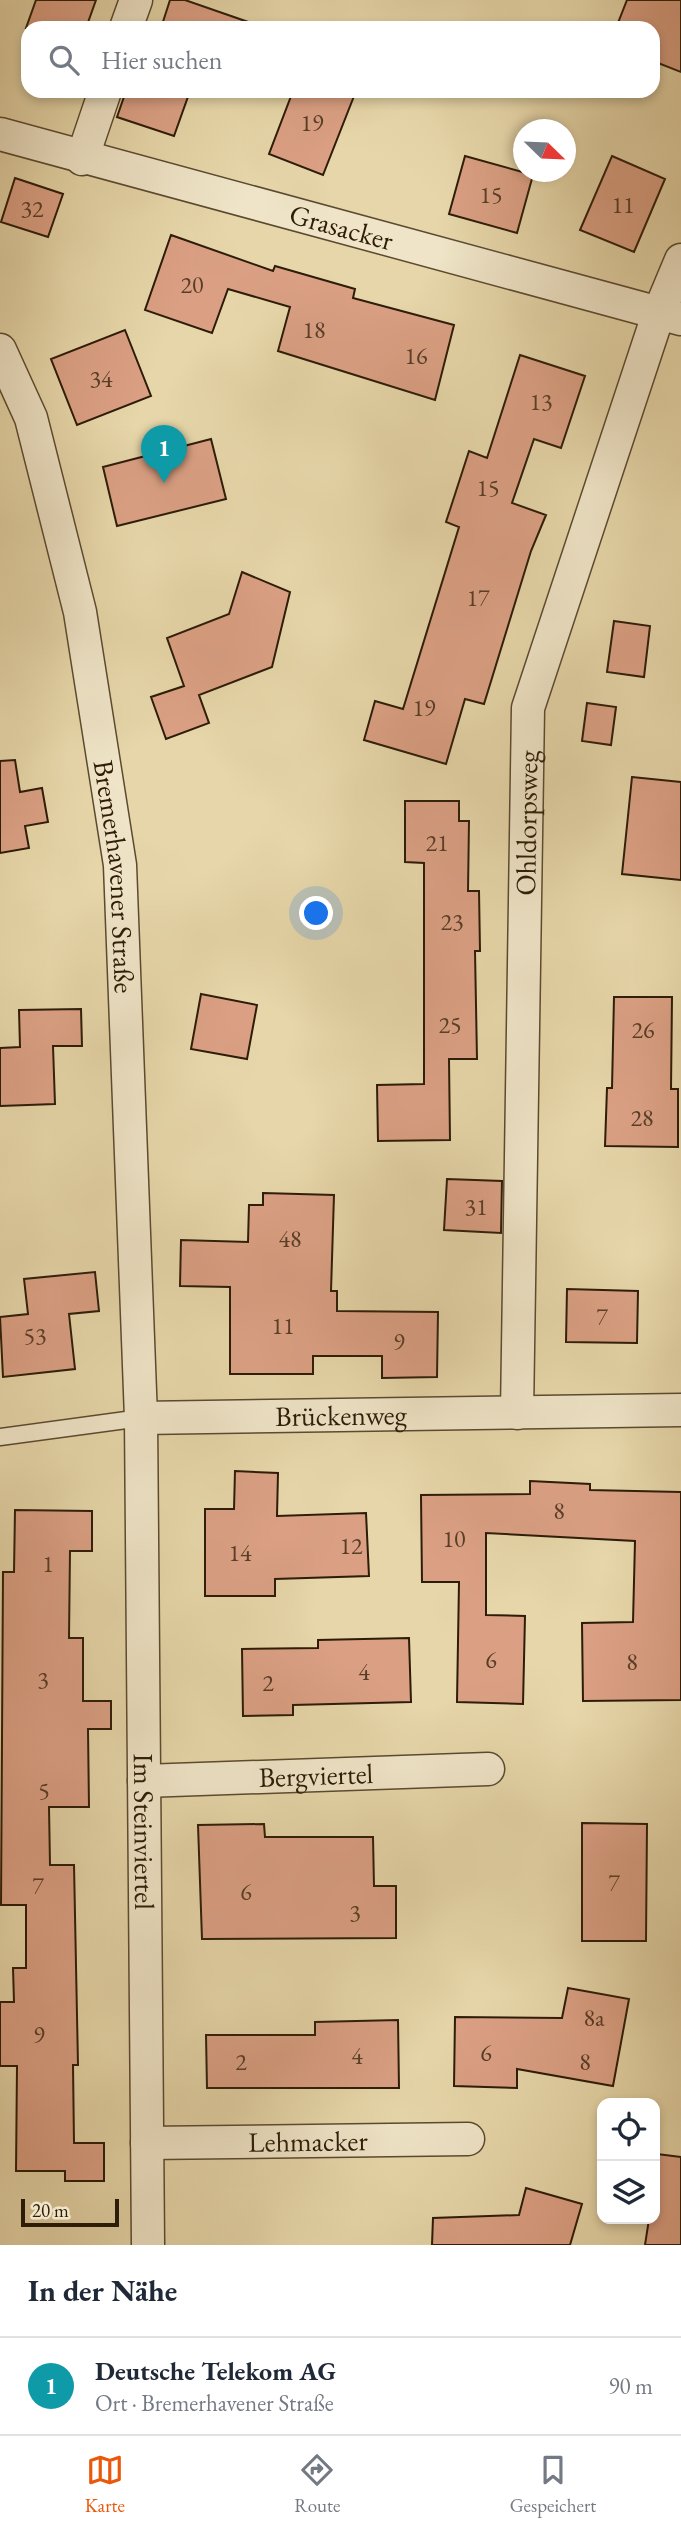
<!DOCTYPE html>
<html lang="de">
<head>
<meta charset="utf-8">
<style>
	body { margin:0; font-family:"EB Garamond",serif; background:#f2f2f3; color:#1f2937 }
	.controls { position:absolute; right:21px; bottom:21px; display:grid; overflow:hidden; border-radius:14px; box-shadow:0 4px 10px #0003 }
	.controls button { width:63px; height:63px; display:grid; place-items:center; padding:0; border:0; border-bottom:2px solid #e0e1e3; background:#fff; color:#1f2937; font:35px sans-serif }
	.compass { position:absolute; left:513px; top:119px; width:63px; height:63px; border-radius:50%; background:#fff; box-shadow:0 4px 10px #0003; rotate:113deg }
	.scale { position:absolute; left:21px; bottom:18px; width:98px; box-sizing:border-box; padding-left:7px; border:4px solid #2d1c08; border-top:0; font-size:19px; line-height:24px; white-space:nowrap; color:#2d1c08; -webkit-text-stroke:5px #efe4c7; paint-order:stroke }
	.you { position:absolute; left:317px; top:914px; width:24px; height:24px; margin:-18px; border:5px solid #fff; border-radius:50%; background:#1a73e8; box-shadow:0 0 0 10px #1a73e833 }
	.badge { display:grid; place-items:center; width:46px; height:46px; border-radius:50%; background:#ea580c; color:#fff; font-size:23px; font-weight:700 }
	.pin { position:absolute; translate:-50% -58px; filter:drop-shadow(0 2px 4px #0008) }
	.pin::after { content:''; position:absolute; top:37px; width:24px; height:21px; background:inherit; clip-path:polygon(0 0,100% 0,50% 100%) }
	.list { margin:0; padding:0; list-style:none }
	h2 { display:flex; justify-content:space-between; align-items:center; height:91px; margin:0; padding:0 28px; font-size:30px }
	h2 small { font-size:23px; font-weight:400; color:#747a83 }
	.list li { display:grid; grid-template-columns:46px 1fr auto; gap:21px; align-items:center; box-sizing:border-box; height:98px; padding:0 28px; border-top:2px solid #e0e1e3 }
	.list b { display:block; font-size:26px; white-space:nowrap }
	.list p { margin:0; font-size:23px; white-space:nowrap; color:#747a83 }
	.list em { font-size:23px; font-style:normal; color:#747a83 }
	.icon { flex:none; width:38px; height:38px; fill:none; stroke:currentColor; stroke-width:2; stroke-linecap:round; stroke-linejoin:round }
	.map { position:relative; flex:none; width:681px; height:2245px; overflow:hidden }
	.search { position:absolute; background:#fff; box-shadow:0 4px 10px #0003; left:21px; right:21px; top:21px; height:77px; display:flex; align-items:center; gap:18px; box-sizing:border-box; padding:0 24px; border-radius:21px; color:#747a83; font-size:26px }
	.sheet { height:189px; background:#fff }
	nav { display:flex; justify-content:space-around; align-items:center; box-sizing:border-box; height:98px; border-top:2px solid #e0e1e3; background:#fff; font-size:19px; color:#747a83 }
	nav a { display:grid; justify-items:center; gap:4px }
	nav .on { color:#ea580c }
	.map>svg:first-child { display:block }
	.building { fill:#dba084; stroke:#2d1c08; stroke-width:2 }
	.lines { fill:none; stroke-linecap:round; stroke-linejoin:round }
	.lane-casing { stroke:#5b4a30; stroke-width:19 }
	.street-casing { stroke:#5b4a30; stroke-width:35 }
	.lane { stroke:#efe4c7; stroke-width:16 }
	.street { stroke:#efe4c7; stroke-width:32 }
	.labels { text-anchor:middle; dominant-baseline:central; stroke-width:6; stroke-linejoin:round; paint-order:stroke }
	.number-label { font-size:24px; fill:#583d27 }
	.street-label { font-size:28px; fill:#2d1c08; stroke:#efe4c7 }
</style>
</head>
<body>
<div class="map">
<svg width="681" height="2245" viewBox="0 0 681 2245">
	<rect width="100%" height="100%" fill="#e6d6a9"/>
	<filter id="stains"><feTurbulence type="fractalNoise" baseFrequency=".00286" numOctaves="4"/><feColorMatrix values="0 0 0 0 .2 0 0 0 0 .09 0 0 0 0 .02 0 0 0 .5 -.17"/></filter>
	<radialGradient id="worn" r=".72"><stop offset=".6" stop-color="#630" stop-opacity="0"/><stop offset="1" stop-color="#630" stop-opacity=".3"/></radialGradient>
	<path class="building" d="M36,0H96L86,28H26Z
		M170,0H185L254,24L253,28H161Z
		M627,0H681V72L653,61V28H616Z
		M126,91H190L174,136L117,117Z
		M293,91H356L323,175L269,154Z
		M465,156L533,175L517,233L449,214Z
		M612,156L665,179L634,252L580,230Z
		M15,178L63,194L48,237L1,222Z
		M171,235L273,271L275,266L355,289L353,298L454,325L435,400L278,351L290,307L228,289L212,333L145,310Z
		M125,330L151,396L77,425L51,359Z
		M520,355L585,376L561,448L534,439L512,503L546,515L531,551L484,704L465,699L446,764L364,740L375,701L403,709L459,527L446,522L469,451L487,458Z
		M211,439L226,499L117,526L103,467Z
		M242,572L290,592L272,667L199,695L209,723L166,739L151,697L184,686L167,638L229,614Z
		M614,621L650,626L644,677L607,672Z
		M587,703L616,707L611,745L582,741Z
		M15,760L20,792L42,788L48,822L25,826L29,848L0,853V761Z
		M632,777L681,782V880L622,874Z
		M405,801H459V821H469L468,891H479L480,951H475L477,1059H449L450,1140L378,1141L377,1085L424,1084V863L405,862Z
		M201,994L257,1005L247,1059L191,1049Z
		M614,997H672L671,1089H678V1147L605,1146L607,1088H612Z
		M81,1009L82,1046H53L55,1104L0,1106V1048L20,1047L19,1010Z
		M447,1179L502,1181L501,1233L444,1230Z
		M263,1193L334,1195L331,1291H337V1311L438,1312L437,1377L382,1378V1356H313V1374H230V1287L180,1286L181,1240L248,1242L249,1205H263Z
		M95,1272L99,1311L69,1314L75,1369L3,1377L0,1317L28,1314L24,1279Z
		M567,1289L638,1291L637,1343L566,1342Z
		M235,1471L278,1473L277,1516L366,1513L369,1576L275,1579V1596H205V1509H234Z
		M530,1481L590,1484V1490L681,1492V1700L583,1701L582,1623L633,1622L635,1541L486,1533V1615L525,1616L523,1704L457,1702L459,1582H422L421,1495L530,1494Z
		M15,1510L92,1511V1551H70L69,1638H83V1701H111V1729H88L89,1807H49L50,1865H74L78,2065H73L74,2143H104V2181H65V2171H16L17,2066H0V2002H14L13,1968H26V1905H1L3,1572H14Z
		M409,1638L411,1702L293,1705V1715L243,1716L242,1649L318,1648V1640Z
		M582,1823L647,1824L646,1941H582Z
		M264,1824L265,1837H373L374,1886H396V1938L202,1939L198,1825Z
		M568,1988L629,1999L613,2086L517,2069V2088L454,2086L455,2017L562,2018Z
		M398,2020L399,2088H207L206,2035H315V2022Z
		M657,2154L681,2157V2245H645L649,2219H655Z
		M526,2188L582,2204L570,2245H432L433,2218L519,2215Z"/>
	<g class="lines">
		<defs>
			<path id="lane" d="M0,1437L141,1418"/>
			<g id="street">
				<path d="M126,28L136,0"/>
				<path id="s1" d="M0,134L681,319"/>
				<path d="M82,159L105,91"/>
				<path id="s2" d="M0,350L31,418L80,612L120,865L141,1418L148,2245"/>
				<path id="s3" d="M517,1413L528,708L658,315L681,260"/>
				<path id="s4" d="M141,1418L681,1410"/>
				<path id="s5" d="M144,1781L488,1769"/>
				<path id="s6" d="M147,2143L468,2139"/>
			</g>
		</defs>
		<use href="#lane" class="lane-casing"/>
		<use href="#street" class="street-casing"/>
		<use href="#lane" class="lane"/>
		<use href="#street" class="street"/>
	</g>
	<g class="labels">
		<g class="number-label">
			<text x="312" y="122">19</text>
			<text x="491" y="194">15</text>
			<text x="623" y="204">11</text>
			<text x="32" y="208">32</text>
			<text x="192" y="284">20</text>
			<text x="314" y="329">18</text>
			<text x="416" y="355">16</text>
			<text x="101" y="378">34</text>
			<text x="541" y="401">13</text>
			<text x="488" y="487">15</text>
			<text x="478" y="597">17</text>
			<text x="424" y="707">19</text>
			<text x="437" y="842">21</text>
			<text x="452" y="921">23</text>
			<text x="450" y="1024">25</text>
			<text x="643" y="1029">26</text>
			<text x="642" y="1117">28</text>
			<text x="476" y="1206">31</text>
			<text x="290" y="1238">48</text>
			<text x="602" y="1316">7</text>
			<text x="283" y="1325">11</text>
			<text x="35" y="1335">53</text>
			<text x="399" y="1341">9</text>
			<text x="559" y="1510">8</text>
			<text x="454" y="1538">10</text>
			<text x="351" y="1545">12</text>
			<text x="240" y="1552">14</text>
			<text x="48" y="1563">1</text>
			<text x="491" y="1659">6</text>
			<text x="632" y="1661">8</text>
			<text x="364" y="1671">4</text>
			<text x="43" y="1679">3</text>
			<text x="268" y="1682">2</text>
			<text x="44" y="1790">5</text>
			<text x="614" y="1882">7</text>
			<text x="38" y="1885">7</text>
			<text x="246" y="1891">6</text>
			<text x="355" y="1912">3</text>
			<text x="594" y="2017">8a</text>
			<text x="39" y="2034">9</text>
			<text x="486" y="2052">6</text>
			<text x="357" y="2055">4</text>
			<text x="241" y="2061">2</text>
			<text x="585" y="2061">8</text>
		</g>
		<g class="street-label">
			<text stroke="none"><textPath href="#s1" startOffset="354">Grasacker</textPath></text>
			<text stroke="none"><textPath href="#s3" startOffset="590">Ohldorpsweg</textPath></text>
			<text stroke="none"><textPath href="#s2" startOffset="542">Bremerhavener Straße</textPath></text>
			<text stroke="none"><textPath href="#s4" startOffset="200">Brückenweg</textPath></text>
			<text stroke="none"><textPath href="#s5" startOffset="172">Bergviertel</textPath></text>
			<text stroke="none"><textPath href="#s2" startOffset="1498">Im Steinviertel</textPath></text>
			<text stroke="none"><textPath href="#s6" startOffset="161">Lehmacker</textPath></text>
		</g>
	</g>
	<rect width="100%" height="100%" filter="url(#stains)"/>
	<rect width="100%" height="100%" fill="url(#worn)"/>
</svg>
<div class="controls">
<button><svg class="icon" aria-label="locate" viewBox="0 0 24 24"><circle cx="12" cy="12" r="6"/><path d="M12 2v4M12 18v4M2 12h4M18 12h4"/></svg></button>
<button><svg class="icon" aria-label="layers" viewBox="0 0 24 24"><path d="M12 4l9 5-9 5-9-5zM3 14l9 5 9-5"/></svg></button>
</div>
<svg class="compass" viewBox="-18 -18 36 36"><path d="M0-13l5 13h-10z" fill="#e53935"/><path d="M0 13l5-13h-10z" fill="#747a83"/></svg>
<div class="scale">20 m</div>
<div class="you"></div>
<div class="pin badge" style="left:164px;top:483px;background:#0f9aa8">1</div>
<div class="search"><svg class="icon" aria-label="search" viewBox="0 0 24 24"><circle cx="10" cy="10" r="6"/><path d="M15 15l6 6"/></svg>Hier suchen</div>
</div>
<section class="sheet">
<h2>In der Nähe<small></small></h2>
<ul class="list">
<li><span class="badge" style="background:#0f9aa8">1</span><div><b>Deutsche Telekom AG</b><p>Ort · Bremerhavener Straße</p></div><em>90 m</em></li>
</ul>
</section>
<nav>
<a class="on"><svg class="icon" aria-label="map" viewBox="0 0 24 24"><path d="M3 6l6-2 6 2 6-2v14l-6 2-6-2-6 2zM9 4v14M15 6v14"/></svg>Karte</a>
<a><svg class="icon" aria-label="directions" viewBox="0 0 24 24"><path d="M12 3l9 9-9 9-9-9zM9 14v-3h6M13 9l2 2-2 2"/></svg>Route</a>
<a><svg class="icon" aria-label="saved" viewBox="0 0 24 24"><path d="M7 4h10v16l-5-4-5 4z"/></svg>Gespeichert</a>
</nav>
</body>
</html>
